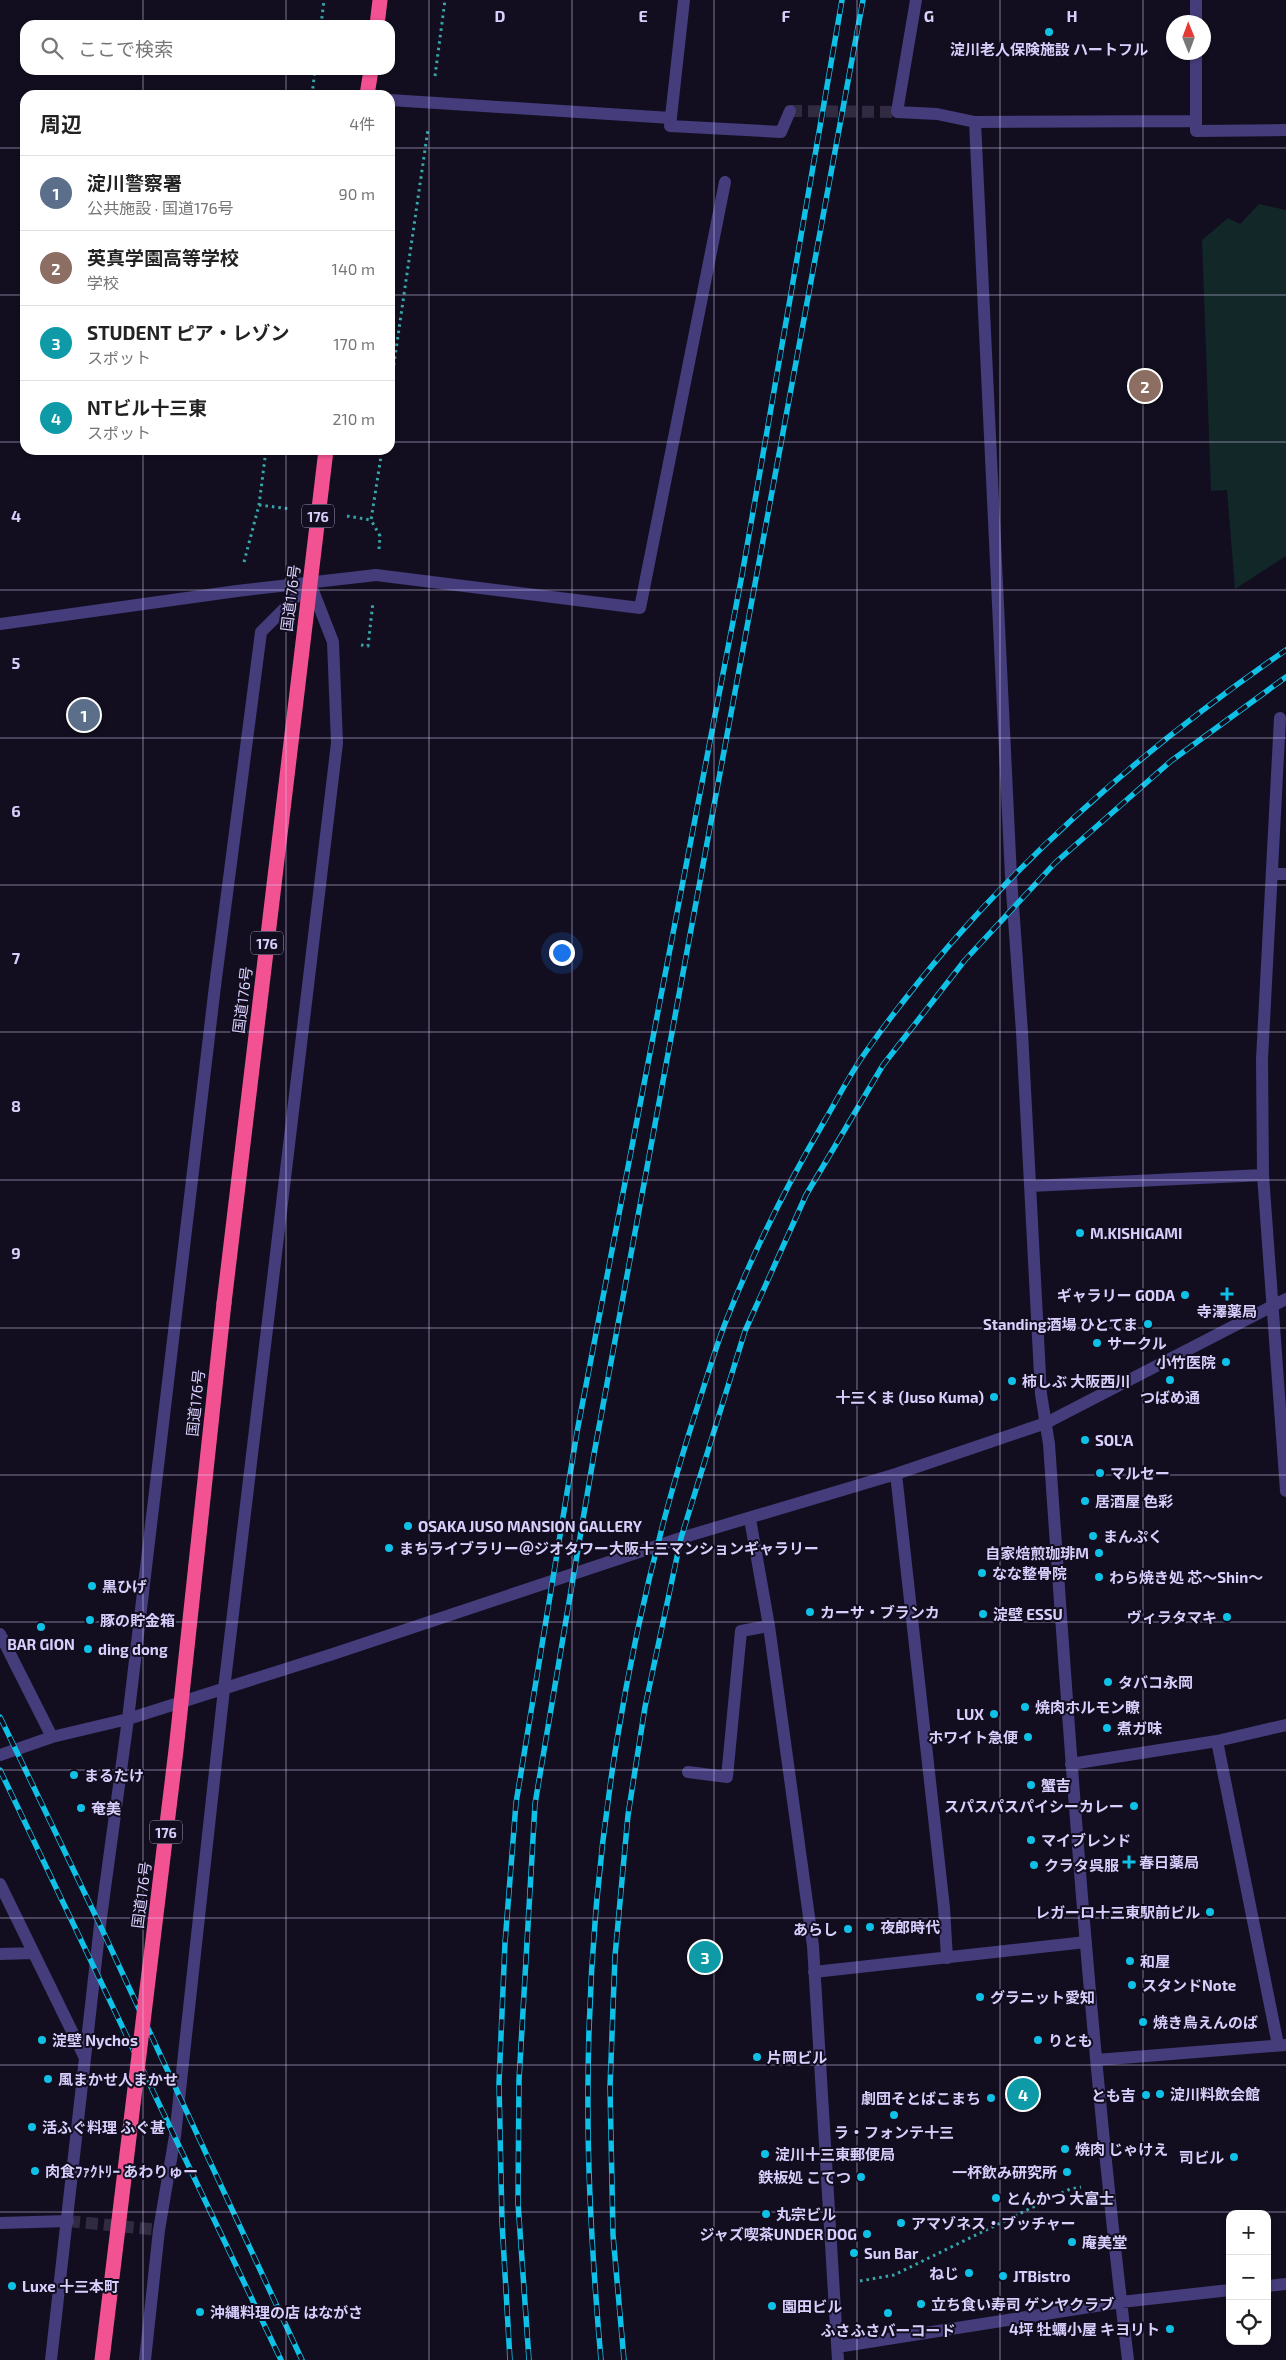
<!DOCTYPE html>
<html lang="ja">
<head>
<meta charset="utf-8">
<style>
	body { margin:0; font-family:"Exo 2","Noto Sans JP",sans-serif; background:#f2f2f2; color:#222 }
	.controls { position:absolute; right:15px; bottom:15px; display:grid; overflow:hidden; border-radius:10px; box-shadow:0 1px 4px #0004 }
	.controls button { width:45px; height:45px; display:grid; place-items:center; padding:0; border:0; border-bottom:1px solid #e0e0e0; background:#fff; color:#222; font:25px sans-serif }
	.compass { position:absolute; left:1166px; top:15px; width:45px; height:45px; border-radius:50%; background:#fff; box-shadow:0 1px 4px #0004; rotate:359deg }
	.you { position:absolute; left:561px; top:952px; width:18px; height:18px; margin:-12px; border:4px solid #fff; border-radius:50%; background:#1a73e8; box-shadow:0 0 0 8px #1a73e833 }
	.badge { display:grid; place-items:center; width:32px; height:32px; border-radius:50%; background:#19697b; color:#fff; font-size:16px; font-weight:700 }
	.pin { position:absolute; translate:-50% -50%; border:2px solid #fff; box-shadow:0 1px 5px #0006 }
	.list { margin:0; padding:0; list-style:none }
	h2 { display:flex; justify-content:space-between; align-items:center; height:65px; margin:0; padding:0 20px; font-size:21px }
	h2 small { font-size:16px; font-weight:400; color:#767676 }
	.list li { display:grid; grid-template-columns:32px 1fr auto; gap:15px; align-items:center; box-sizing:border-box; height:75px; padding:0 20px; border-top:1px solid #e0e0e0 }
	.list b { display:block; font-size:19px; white-space:nowrap }
	.list p { margin:0; font-size:16px; white-space:nowrap; color:#767676 }
	.list em { font-size:16px; font-style:normal; color:#767676 }
	.icon { flex:none; width:28px; height:28px; fill:none; stroke:currentColor; stroke-width:2; stroke-linecap:round; stroke-linejoin:round }
	.map { position:relative; flex:none; width:1286px; height:2360px; overflow:hidden }
	.search { position:absolute; background:#fff; box-shadow:0 1px 4px #0004; left:20px; top:20px; width:375px; height:55px; display:flex; align-items:center; gap:12px; box-sizing:border-box; padding:0 18px; border-radius:15px; color:#767676; font-size:19px }
	.panel { position:absolute; background:#fff; box-shadow:0 1px 4px #0004; left:20px; top:90px; width:375px; height:365px; border-radius:15px }
	.map>svg:first-child { display:block }
	.green { fill:#112728 }
	.lines { fill:none; stroke-linecap:round; stroke-linejoin:round }
	.street-tunnel { stroke:#302b40; stroke-width:12; stroke-dasharray:12 6; stroke-linecap:butt }
	.path { stroke:#36a6a9; stroke-width:3; stroke-dasharray:2.5 4; stroke-linecap:butt }
	.lane { stroke:#443c7b; stroke-width:12 }
	.street { stroke:#443c7b; stroke-width:12 }
	.highway { stroke:#f35292; stroke-width:15 }
	.rail-casing { stroke:#0fc0e7; stroke-width:5.5 }
	.rail { stroke:#120e1f; stroke-width:4; stroke-dasharray:11; stroke-linecap:butt }
	.highway-bridge { stroke:#f35292; stroke-width:15 }
	.grid { fill:none; stroke:#d8cffc; stroke-width:1; stroke-opacity:0.55 }
	.poi-dot { fill:#0fc0e7; stroke:#120e1f; stroke-width:2 }
	.labels { text-anchor:middle; dominant-baseline:central; stroke-width:4; stroke-linejoin:round; paint-order:stroke }
	.shield { fill:#120e1f; stroke:#9d95ba; stroke-width:1 }
	.shield-label { font-size:14px; font-weight:bold; fill:#d8cffc }
	.poi-label { font-size:15px; font-weight:bold; fill:#d8cffc; stroke:#120e1f; text-anchor:start }
	.street-label { font-size:15px; fill:#d8cffc; stroke:#120e1f }
	.grid-label { font-size:16px; text-anchor:middle; font-weight:bold; fill:#d8cffc; stroke:#120e1f; stroke-width:4; stroke-linejoin:round; paint-order:stroke }
</style>
</head>
<body>
<div class="map">
<svg width="1286" height="2360" viewBox="0 0 1286 2360">
	<rect width="100%" height="100%" fill="#120e1f"/>
	<path class="green" d="M1259,204L1286,210V556L1235,589L1227,490L1211,491L1202,240L1228,218L1240,224Z"/>
	<g class="lines">
		<path class="street-tunnel" d="M790,111L897,112
			M68,2221L159,2230"/>
		<path class="path" d="M321,25L324,0
			M435,76L445,0
			M312,95L315,70
			M390,391L428,129
			M259,505L291,509
			M347,516L371,520
			M379,549L380,536L371,520L382,450
			M244,562L259,505L266,450
			M361,645L368,646L373,602
			M860,2281L894,2275L1070,2189L1081,2187"/>
		<path class="lane" d="M376,575L640,608L725,182
			M688,1772L727,1777L741,1631L769,1626"/>
		<path class="street" d="M684,0L670,126L781,132L790,111
			M916,0L897,112L937,114L975,122L1196,121
			M1196,0V22
			M1196,52V131L1286,130
			M390,100L671,118
			M975,122L1011,877L1022,1032L1041,1394L1049,1444C1070,1750 1091,2056 1128,2360
			M0,624L237,591L376,575
			M1280,718L1262,1059L1263,1175L1286,1491
			M1272,874H1286
			M1030,1186L1263,1175
			M896,1474L944,1908L947,1958
			M750,1519L769,1626L813,1946L838,2360
			M0,1634L52,1737
			M1217,1741L1278,2045
			M0,1755L52,1737L128,1719L333,1654L681,1538L896,1474L1046,1423L1286,1299
			M1071,1764L1217,1741L1286,1725
			M0,1884L85,2058
			M0,1954L34,1953
			M814,1972L1086,1942
			M1096,2060L1286,2045
			M0,2223L68,2221
			M1267,2286L1286,2284
			M837,2347L1121,2302L1230,2290
			M51,2360L100,1925L128,1719L215,986L261,632L310,583L333,642L337,743L224,1689L175,2136L159,2230L145,2360"/>
		<path class="highway" d="M377,25L380,0
			M367,95L371,70
			M224,1303L326,450"/>
		<defs>
			<path id="rail" d="M0,1717L100,1925L302,2360
				M0,1770L281,2360
				M510,2360L502,2222L499,2083L505,1943L516,1803L577,1432L742,575L842,0
				M529,2360L518,2203L519,2080L535,1804L594,1454L863,0
				M601,2360C593,2269 587,2178 588,2087C589,1856 627,1624 698,1405C707,1377 715,1349 726,1321C753,1252 787,1185 825,1120C838,1098 850,1074 865,1053C978,892 1125,761 1286,650
				M624,2360L613,2235L610,2087L615,1956L628,1815L645,1707L681,1538L745,1331L806,1195L883,1065L965,960L1055,863L1171,761L1286,677"/>
		</defs>
		<use href="#rail" class="rail-casing"/>
		<use href="#rail" class="rail"/>
		<path class="highway-bridge" d="M102,2360L176,1750L224,1303"/>
	</g>
	<path class="grid" d="M143,0V25M286,0V25M429,0V2360M572,0V2360M714,0V2360M857,0V2360M1000,0V2360M1143,0V2360M143,70V95M286,70V95M0,148H25M390,148H1286M0,295H25M390,295H1286M0,442H25M390,442H1286M143,450V2360M286,450V2360M0,590H1286M0,738H1286M0,885H1286M0,1032H1286M0,1180H1286M0,1328H1286M0,1475H1286M0,1622H1286M0,1770H1286M0,1918H1286M0,2065H1286M0,2212H1286"/>
	<g class="poi-dot">
		<circle cx="1049" cy="32" r="5"/>
		<circle cx="1080" cy="1233" r="5"/>
		<path d="M1224.5 1286.5h5v5h5v5h-5v5h-5v-5h-5v-5h5z"/>
		<circle cx="1185" cy="1295" r="5"/>
		<circle cx="1148" cy="1324" r="5"/>
		<circle cx="1097" cy="1343" r="5"/>
		<circle cx="1226" cy="1362" r="5"/>
		<circle cx="1170" cy="1380" r="5"/>
		<circle cx="1012" cy="1381" r="5"/>
		<circle cx="994" cy="1397" r="5"/>
		<circle cx="1085" cy="1440" r="5"/>
		<circle cx="1100" cy="1473" r="5"/>
		<circle cx="1085" cy="1501" r="5"/>
		<circle cx="408" cy="1526" r="5"/>
		<circle cx="1093" cy="1536" r="5"/>
		<circle cx="389" cy="1548" r="5"/>
		<circle cx="1099" cy="1553" r="5"/>
		<circle cx="982" cy="1573" r="5"/>
		<circle cx="1099" cy="1577" r="5"/>
		<circle cx="92" cy="1586" r="5"/>
		<circle cx="810" cy="1612" r="5"/>
		<circle cx="983" cy="1614" r="5"/>
		<circle cx="1227" cy="1617" r="5"/>
		<circle cx="90" cy="1620" r="5"/>
		<circle cx="41" cy="1627" r="5"/>
		<circle cx="88" cy="1649" r="5"/>
		<circle cx="1108" cy="1682" r="5"/>
		<circle cx="1025" cy="1707" r="5"/>
		<circle cx="994" cy="1714" r="5"/>
		<circle cx="1107" cy="1728" r="5"/>
		<circle cx="1028" cy="1737" r="5"/>
		<circle cx="74" cy="1775" r="5"/>
		<circle cx="1031" cy="1785" r="5"/>
		<circle cx="1134" cy="1806" r="5"/>
		<circle cx="81" cy="1808" r="5"/>
		<circle cx="1031" cy="1840" r="5"/>
		<path d="M1126.5 1854.5h5v5h5v5h-5v5h-5v-5h-5v-5h5z"/>
		<circle cx="1034" cy="1865" r="5"/>
		<circle cx="1210" cy="1912" r="5"/>
		<circle cx="870" cy="1927" r="5"/>
		<circle cx="848" cy="1929" r="5"/>
		<circle cx="1130" cy="1961" r="5"/>
		<circle cx="1132" cy="1985" r="5"/>
		<circle cx="980" cy="1997" r="5"/>
		<circle cx="1143" cy="2022" r="5"/>
		<circle cx="42" cy="2040" r="5"/>
		<circle cx="1038" cy="2040" r="5"/>
		<circle cx="757" cy="2057" r="5"/>
		<circle cx="48" cy="2079" r="5"/>
		<circle cx="1160" cy="2094" r="5"/>
		<circle cx="1146" cy="2095" r="5"/>
		<circle cx="991" cy="2098" r="5"/>
		<circle cx="894" cy="2115" r="5"/>
		<circle cx="32" cy="2127" r="5"/>
		<circle cx="1065" cy="2149" r="5"/>
		<circle cx="765" cy="2154" r="5"/>
		<circle cx="1234" cy="2157" r="5"/>
		<circle cx="35" cy="2171" r="5"/>
		<circle cx="1067" cy="2172" r="5"/>
		<circle cx="861" cy="2177" r="5"/>
		<circle cx="996" cy="2198" r="5"/>
		<circle cx="766" cy="2214" r="5"/>
		<circle cx="901" cy="2223" r="5"/>
		<circle cx="867" cy="2234" r="5"/>
		<circle cx="1072" cy="2242" r="5"/>
		<circle cx="854" cy="2253" r="5"/>
		<circle cx="969" cy="2273" r="5"/>
		<circle cx="1003" cy="2276" r="5"/>
		<circle cx="12" cy="2286" r="5"/>
		<circle cx="921" cy="2304" r="5"/>
		<circle cx="772" cy="2306" r="5"/>
		<circle cx="200" cy="2312" r="5"/>
		<circle cx="888" cy="2313" r="5"/>
		<circle cx="1170" cy="2329" r="5"/>
	</g>
	<g class="labels">
		<g class="shield">
			<rect x="302" y="504.5" width="32" height="23" rx="4"/>
			<rect x="251" y="931.5" width="32" height="23" rx="4"/>
			<rect x="150" y="1820.5" width="32" height="23" rx="4"/>
		</g>
		<g class="shield-label">
			<text x="318" y="516">176</text>
			<text x="267" y="943">176</text>
			<text x="166" y="1832">176</text>
		</g>
		<g class="poi-label">
			<text x="1049" y="49" text-anchor="middle">淀川老人保険施設 ハートフル</text>
			<text x="1090" y="1233">M.KISHIGAMI</text>
			<text x="1175" y="1295" text-anchor="end">ギャラリー GODA</text>
			<text x="1227" y="1311" text-anchor="middle">寺澤薬局</text>
			<text x="1138" y="1324" text-anchor="end">Standing酒場 ひとてま</text>
			<text x="1107" y="1343">サークル</text>
			<text x="1216" y="1362" text-anchor="end">小竹医院</text>
			<text x="1022" y="1381">柿しぶ 大阪西川</text>
			<text x="984" y="1397" text-anchor="end">十三くま (Juso Kuma)</text>
			<text x="1170" y="1397" text-anchor="middle">つばめ通</text>
			<text x="1095" y="1440">SOL’A</text>
			<text x="1110" y="1473">マルセー</text>
			<text x="1095" y="1501">居酒屋 色彩</text>
			<text x="418" y="1526">OSAKA JUSO MANSION GALLERY</text>
			<text x="1103" y="1536">まんぷく</text>
			<text x="399" y="1548">まちライブラリー＠ジオタワー大阪十三マンションギャラリー</text>
			<text x="1089" y="1553" text-anchor="end">自家焙煎珈琲M</text>
			<text x="992" y="1573">なな整骨院</text>
			<text x="1109" y="1577">わら焼き処 芯〜Shin〜</text>
			<text x="102" y="1586">黒ひげ</text>
			<text x="820" y="1612">カーサ・ブランカ</text>
			<text x="993" y="1614">淀壁 ESSU</text>
			<text x="1217" y="1617" text-anchor="end">ヴィラタマキ</text>
			<text x="100" y="1620">豚の貯金箱</text>
			<text x="41" y="1644" text-anchor="middle">BAR GION</text>
			<text x="98" y="1649">ding dong</text>
			<text x="1118" y="1682">タバコ永岡</text>
			<text x="1035" y="1707">焼肉ホルモン瞭</text>
			<text x="984" y="1714" text-anchor="end">LUX</text>
			<text x="1117" y="1728">煮ガ味</text>
			<text x="1018" y="1737" text-anchor="end">ホワイト急便</text>
			<text x="84" y="1775">まるたけ</text>
			<text x="1041" y="1785">蟹吉</text>
			<text x="1124" y="1806" text-anchor="end">スパスパスパイシーカレー</text>
			<text x="91" y="1808">奄美</text>
			<text x="1041" y="1840">マイブレンド</text>
			<text x="1139" y="1862">春日薬局</text>
			<text x="1044" y="1865">クラタ呉服</text>
			<text x="1200" y="1912" text-anchor="end">レガーロ十三東駅前ビル</text>
			<text x="880" y="1927">夜郎時代</text>
			<text x="838" y="1929" text-anchor="end">あらし</text>
			<text x="1140" y="1961">和屋</text>
			<text x="1142" y="1985">スタンドNote</text>
			<text x="990" y="1997">グラニット愛知</text>
			<text x="1153" y="2022">焼き鳥えんのば</text>
			<text x="52" y="2040">淀壁 Nychos</text>
			<text x="1048" y="2040">りとも</text>
			<text x="767" y="2057">片岡ビル</text>
			<text x="58" y="2079">風まかせ人まかせ</text>
			<text x="1170" y="2094">淀川料飲会館</text>
			<text x="1136" y="2095" text-anchor="end">とも吉</text>
			<text x="981" y="2098" text-anchor="end">劇団そとばこまち</text>
			<text x="42" y="2127">活ふぐ料理 ふぐ甚</text>
			<text x="894" y="2132" text-anchor="middle">ラ・フォンテ十三</text>
			<text x="1075" y="2149">焼肉 じゃけえ</text>
			<text x="775" y="2154">淀川十三東郵便局</text>
			<text x="1224" y="2157" text-anchor="end">司ビル</text>
			<text x="45" y="2171">肉食ﾌｧｸﾄﾘｰ あわりゅー</text>
			<text x="1057" y="2172" text-anchor="end">一杯飲み研究所</text>
			<text x="851" y="2177" text-anchor="end">鉄板処 こてつ</text>
			<text x="1006" y="2198">とんかつ 大富士</text>
			<text x="776" y="2214">丸宗ビル</text>
			<text x="911" y="2223">アマゾネス・ブッチャー</text>
			<text x="857" y="2234" text-anchor="end">ジャズ喫茶UNDER DOG</text>
			<text x="1082" y="2242">庵美堂</text>
			<text x="864" y="2253">Sun Bar</text>
			<text x="959" y="2273" text-anchor="end">ねじ</text>
			<text x="1013" y="2276">JTBistro</text>
			<text x="22" y="2286">Luxe 十三本町</text>
			<text x="931" y="2304">立ち食い寿司 ゲンヤクラブ</text>
			<text x="782" y="2306">園田ビル</text>
			<text x="210" y="2312">沖縄料理の店 はながさ</text>
			<text x="1160" y="2329" text-anchor="end">4坪 牡蠣小屋 キヨリト</text>
			<text x="888" y="2330" text-anchor="middle">ふさふさバーコード</text>
		</g>
		<g class="street-label">
			<text transform="translate(290 598) rotate(-83)">国道176号</text>
			<text transform="translate(242 1000) rotate(-83)">国道176号</text>
			<text transform="translate(195 1403) rotate(-84)">国道176号</text>
			<text transform="translate(141 1895) rotate(-83)">国道176号</text>
		</g>
	</g>
	<g class="grid-label">
		<text x="500" y="22">D</text>
		<text x="643" y="22">E</text>
		<text x="786" y="22">F</text>
		<text x="929" y="22">G</text>
		<text x="1072" y="22">H</text>
		<text x="16" y="522">4</text>
		<text x="16" y="669">5</text>
		<text x="16" y="817">6</text>
		<text x="16" y="964">7</text>
		<text x="16" y="1112">8</text>
		<text x="16" y="1259">9</text>
	</g>
</svg>
<div class="controls">
<button>+</button>
<button>−</button>
<button><svg class="icon" aria-label="locate" viewBox="0 0 24 24"><circle cx="12" cy="12" r="6"/><path d="M12 2v4M12 18v4M2 12h4M18 12h4"/></svg></button>
</div>
<svg class="compass" viewBox="-18 -18 36 36"><path d="M0-13l5 13h-10z" fill="#e53935"/><path d="M0 13l5-13h-10z" fill="#767676"/></svg>
<div class="you"></div>
<div class="pin badge" style="left:84px;top:715px;background:#5c6f8a">1</div>
<div class="pin badge" style="left:1145px;top:386px;background:#8d6e63">2</div>
<div class="pin badge" style="left:705px;top:1957px;background:#0f9aa8">3</div>
<div class="pin badge" style="left:1023px;top:2094px;background:#0f9aa8">4</div>
<div class="search"><svg class="icon" aria-label="search" viewBox="0 0 24 24"><circle cx="10" cy="10" r="6"/><path d="M15 15l6 6"/></svg>ここで検索</div>
<section class="panel">
<h2>周辺<small>4件</small></h2>
<ul class="list">
<li><span class="badge" style="background:#5c6f8a">1</span><div><b>淀川警察署</b><p>公共施設 · 国道176号</p></div><em>90 m</em></li>
<li><span class="badge" style="background:#8d6e63">2</span><div><b>英真学園高等学校</b><p>学校</p></div><em>140 m</em></li>
<li><span class="badge" style="background:#0f9aa8">3</span><div><b>STUDENT ピア・レゾン</b><p>スポット</p></div><em>170 m</em></li>
<li><span class="badge" style="background:#0f9aa8">4</span><div><b>NTビル十三東</b><p>スポット</p></div><em>210 m</em></li>
</ul>
</section>
</div>
</body>
</html>
